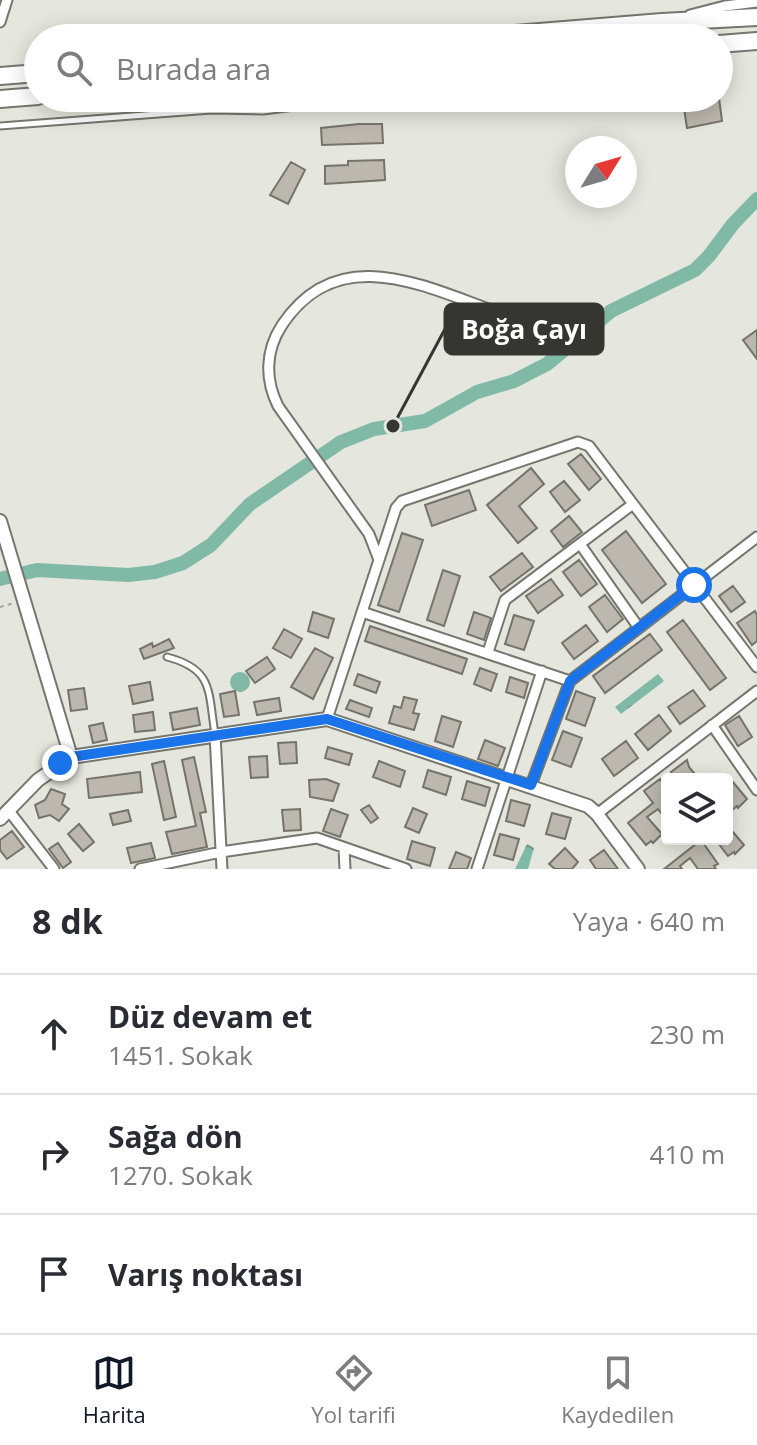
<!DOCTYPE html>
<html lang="tr">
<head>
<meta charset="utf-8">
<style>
	body { margin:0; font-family:"Open Sans",sans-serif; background:#f7f7f7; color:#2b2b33 }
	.controls { position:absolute; right:24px; bottom:24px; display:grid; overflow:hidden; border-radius:8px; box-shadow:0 4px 20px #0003 }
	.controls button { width:72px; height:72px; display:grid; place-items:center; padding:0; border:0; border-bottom:2px solid #e1e1e2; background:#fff; color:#2b2b33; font:40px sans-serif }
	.compass { position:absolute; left:565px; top:136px; width:72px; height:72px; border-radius:50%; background:#fff; box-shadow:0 4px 20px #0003; rotate:53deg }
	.stop { position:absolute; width:24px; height:24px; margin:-18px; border:6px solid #1a73e8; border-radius:50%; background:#fff }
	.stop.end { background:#1a73e8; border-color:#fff; box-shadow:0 2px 8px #0008 }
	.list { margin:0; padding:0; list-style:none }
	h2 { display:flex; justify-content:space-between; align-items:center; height:104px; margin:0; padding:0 32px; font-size:34px }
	h2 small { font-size:26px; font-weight:400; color:#7c7c81 }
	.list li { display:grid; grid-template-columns:52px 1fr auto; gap:24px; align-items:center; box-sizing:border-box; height:120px; padding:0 32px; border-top:2px solid #e1e1e2 }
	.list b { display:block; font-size:30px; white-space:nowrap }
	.list p { margin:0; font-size:26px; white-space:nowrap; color:#7c7c81 }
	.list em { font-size:26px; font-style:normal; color:#7c7c81 }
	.icon { flex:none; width:44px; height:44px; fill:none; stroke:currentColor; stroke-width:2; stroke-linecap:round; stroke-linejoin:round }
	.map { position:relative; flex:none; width:757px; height:869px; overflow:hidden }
	.search { position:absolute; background:#fff; box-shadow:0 4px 20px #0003; left:24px; right:24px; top:24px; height:88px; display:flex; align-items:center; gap:20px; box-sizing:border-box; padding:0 28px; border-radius:44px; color:#7c7c81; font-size:30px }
	.sheet { height:464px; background:#fff }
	nav { display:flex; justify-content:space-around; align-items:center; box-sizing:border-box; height:112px; border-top:2px solid #e1e1e2; background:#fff; font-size:22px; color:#7c7c81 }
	nav a { display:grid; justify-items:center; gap:4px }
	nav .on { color:#111827 }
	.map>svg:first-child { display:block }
	.water { fill:url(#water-ripples) }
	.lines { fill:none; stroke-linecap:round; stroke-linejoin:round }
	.river { stroke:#81b9a7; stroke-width:14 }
	.building { fill:#bcb8af; stroke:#76736a; stroke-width:2 }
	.lane-casing { stroke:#75776e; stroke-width:9 }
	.street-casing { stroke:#75776e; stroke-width:13 }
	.secondary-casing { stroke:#75776e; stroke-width:16 }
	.highway-casing { stroke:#75776e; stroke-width:20 }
	.path { stroke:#a4a69f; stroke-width:2; stroke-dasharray:4 4; stroke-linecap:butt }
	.lane { stroke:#fff; stroke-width:5 }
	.street { stroke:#fff; stroke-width:9 }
	.secondary { stroke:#fff; stroke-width:12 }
	.highway { stroke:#fff; stroke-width:16 }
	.route { stroke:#1a73e8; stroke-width:10 }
	.leader { fill:none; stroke:#353632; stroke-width:3 }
	.callout-dot { fill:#353632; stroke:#e5e7de; stroke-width:3 }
	.callout { fill:#353632; stroke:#353632; stroke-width:3 }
	.callout-label { font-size:26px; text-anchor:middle; font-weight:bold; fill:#fff }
</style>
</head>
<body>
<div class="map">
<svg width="757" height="869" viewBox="0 0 757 869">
	<defs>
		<pattern id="water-ripples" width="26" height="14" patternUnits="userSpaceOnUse" patternTransform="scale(2)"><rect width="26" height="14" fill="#81b9a7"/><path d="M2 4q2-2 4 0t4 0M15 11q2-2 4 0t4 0" fill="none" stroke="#6a9789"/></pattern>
	</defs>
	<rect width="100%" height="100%" fill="#e5e7de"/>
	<path class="water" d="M230 682a10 10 0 1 1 20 0a10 10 0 1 1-20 0Z
		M658,674L664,681L621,714L615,707Z
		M527,844L534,848L528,869H515Z"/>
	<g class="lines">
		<path class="river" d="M0,579L37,570L128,575L155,572L183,563L211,545L250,504L341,442L374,429L425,421L477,392L514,381L547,364L611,311L695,270L709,256L733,224L757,199"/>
	</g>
	<path class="building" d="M719,98L722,121L687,128L683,102Z
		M359,124H382L383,143L322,145L321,128Z
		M384,160L385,180L325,184V166L348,165V161Z
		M291,162L305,170L288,204L270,195Z
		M757,330V359L743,340Z
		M581,454L601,479L589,490L568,464Z
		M531,468L544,484L519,506L537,528L518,543L487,505Z
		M564,481L580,500L565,512L550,492Z
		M469,490L476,510L432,526L425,505Z
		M569,516L582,532L563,547L551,531Z
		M626,531L666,584L642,603L602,550Z
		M402,533L423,540L399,612L378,605Z
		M522,553L533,567L501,591L490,577Z
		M579,560L597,584L581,596L563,572Z
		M443,570L460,576L444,626L427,620Z
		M551,579L563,595L538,613L526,596Z
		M733,586L745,602L731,612L719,596Z
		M605,595L623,619L607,632L589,607Z
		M755,611L757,615V641L752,645L737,623Z
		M313,612L334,619L328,638L308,631Z
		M474,612L491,618L484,640L467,634Z
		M514,615L534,621L524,650L505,644Z
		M683,620L726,678L710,690L667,632Z
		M586,625L598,641L574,659L562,643Z
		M370,626L467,659L462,674L365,641Z
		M284,629L302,639L291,658L273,648Z
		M650,634L662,650L605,693L593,676Z
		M169,639L174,648L144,659L140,649L152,643L153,647Z
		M315,648L333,658L313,699L291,687Z
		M267,657L275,669L255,683L246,671Z
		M480,668L497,674L491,691L474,684Z
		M358,674L380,682L376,693L354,685Z
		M510,677L528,683L524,698L506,692Z
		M150,682L153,700L133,704L129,686Z
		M84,688L87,709L71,711L68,690Z
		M693,690L705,706L680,724L668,707Z
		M235,691L239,715L224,717L220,694Z
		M576,691L595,698L585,726L566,719Z
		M404,697L417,700L413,713L419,714L414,730L389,723L394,706L401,708Z
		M279,698L281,711L257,715L254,702Z
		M350,700L372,708L369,717L346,709Z
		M197,708L200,725L173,730L170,713Z
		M153,712L155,730L135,732L133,715Z
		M659,715L671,731L648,750L635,734Z
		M442,716L461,722L453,747L435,741Z
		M739,716L752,737L738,746L725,725Z
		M103,723L107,740L93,743L89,726Z
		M563,731L582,738L571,767L552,760Z
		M485,740L505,748L498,766L478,759Z
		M626,741L638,758L614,776L602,759Z
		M296,742L297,763L280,764L278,743Z
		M328,747L352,754L349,765L325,758Z
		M267,756L268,777L251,778L249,757Z
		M194,757L206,812L200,813L207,847L172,854L166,832L196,826L182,760Z
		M687,760L689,767L699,779H676L671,772Z
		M164,761L176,817L164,820L152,764Z
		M379,761L405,771L400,787L373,777Z
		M428,770L451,777L446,795L423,787Z
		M140,772L142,792L89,798L87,779Z
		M727,775L747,799L738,808L737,806L727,814Z
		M326,779L339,784L333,801L310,797L309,780Z
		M660,779L667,791V810L662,814L658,809L647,817L662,834L653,843L651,841L646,845L628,823L653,803L644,791Z
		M467,781L490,788L485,806L462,799Z
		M51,789L65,794L62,804L69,809L59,821L50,815L39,818L35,805L45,800Z
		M511,800L530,805L524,826L506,821Z
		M369,805L378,818L371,823L361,810Z
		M413,808L427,814L419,833L405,827Z
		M300,809L301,830L284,831L282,810Z
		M331,809L348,815L340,837L323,831Z
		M128,810L131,821L113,825L110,814Z
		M552,813L571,818L565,839L546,834Z
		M79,824L94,842L83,851L68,834Z
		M727,825L744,845L735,854L734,852L728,856L715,839H727Z
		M12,831L24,847L7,859L0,850V840Z
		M500,834L519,839L513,860L494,855Z
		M701,840L718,864L714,866L716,869H698L690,858L680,866L682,869H664Z
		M412,841L435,848L430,866L407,859Z
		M58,843L71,862L63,868L49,849Z
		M151,843L155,858L131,863L127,848Z
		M565,848L578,862L572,869H555L549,864Z
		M604,850L618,869H596L590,860Z
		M456,852L471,858L467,869H449Z"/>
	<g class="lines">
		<defs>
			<path id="lane" d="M0,126L211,110L263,111L366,98
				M167,657C214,669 208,692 215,734"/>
			<path id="street" d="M690,15L725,6L757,2
				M0,22L7,0
				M580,544L639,628
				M379,560L369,534L278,406C265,380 265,351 282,325C338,241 423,286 497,312
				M362,612L570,681
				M488,652L505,600L633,504
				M327,719L396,508L402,501L578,442L589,446L757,667
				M712,725L757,790
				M215,734L222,869
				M531,785L570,681L757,537
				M9,811L54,869
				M597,814L757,691
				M344,848L345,869
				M140,869L221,852L317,838L406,869
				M477,869L542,671"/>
			<path id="secondary" d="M0,521L71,757
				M0,819L38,780L71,757L327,719L588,806L597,814L638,869"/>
			<path id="highway" d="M465,38L662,22L757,17
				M719,44L757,41
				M0,76L38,73
				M0,99L38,96"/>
		</defs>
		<use href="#lane" class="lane-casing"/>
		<use href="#street" class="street-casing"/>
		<use href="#secondary" class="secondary-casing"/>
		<use href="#highway" class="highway-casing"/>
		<path class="path" d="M0,607L14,603"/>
		<use href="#lane" class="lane"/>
		<use href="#street" class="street"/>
		<use href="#secondary" class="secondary"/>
		<use href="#highway" class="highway"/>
	</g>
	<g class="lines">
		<path class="route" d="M60,763L71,757L327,719L531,785L570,681L694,585"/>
	</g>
	<path class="leader" d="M393 426L445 329"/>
	<circle class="callout-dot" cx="393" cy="426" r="8"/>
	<rect class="callout" x="445" y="304" width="158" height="50" rx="8"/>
	<g class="callout-label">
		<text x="524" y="339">Boğa Çayı</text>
	</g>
</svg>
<div class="controls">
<button><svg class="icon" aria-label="layers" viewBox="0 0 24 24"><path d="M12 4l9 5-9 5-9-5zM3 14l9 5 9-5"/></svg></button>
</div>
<svg class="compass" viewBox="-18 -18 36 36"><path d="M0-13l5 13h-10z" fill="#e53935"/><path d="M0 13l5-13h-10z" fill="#7c7c81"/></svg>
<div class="stop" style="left:694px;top:585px"></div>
<div class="stop end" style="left:60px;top:763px"></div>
<div class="search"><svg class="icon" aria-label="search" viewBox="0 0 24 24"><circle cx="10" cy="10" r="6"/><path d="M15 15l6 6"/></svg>Burada ara</div>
</div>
<section class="sheet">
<h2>8 dk<small>Yaya · 640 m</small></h2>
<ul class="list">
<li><svg class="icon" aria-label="ahead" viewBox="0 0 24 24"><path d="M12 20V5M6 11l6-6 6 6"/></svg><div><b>Düz devam et</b><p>1451. Sokak</p></div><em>230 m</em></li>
<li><svg class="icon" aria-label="right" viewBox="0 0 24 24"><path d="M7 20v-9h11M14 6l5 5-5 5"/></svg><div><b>Sağa dön</b><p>1270. Sokak</p></div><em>410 m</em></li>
<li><svg class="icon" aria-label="arrive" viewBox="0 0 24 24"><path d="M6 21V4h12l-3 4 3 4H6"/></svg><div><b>Varış noktası</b></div></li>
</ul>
</section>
<nav>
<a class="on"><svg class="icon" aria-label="map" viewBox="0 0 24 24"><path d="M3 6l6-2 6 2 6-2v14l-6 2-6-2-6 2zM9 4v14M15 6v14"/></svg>Harita</a>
<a><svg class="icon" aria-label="directions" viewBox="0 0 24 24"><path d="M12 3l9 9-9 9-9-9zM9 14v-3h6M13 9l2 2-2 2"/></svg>Yol tarifi</a>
<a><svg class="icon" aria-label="saved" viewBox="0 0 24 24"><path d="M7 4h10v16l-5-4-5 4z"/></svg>Kaydedilen</a>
</nav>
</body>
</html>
